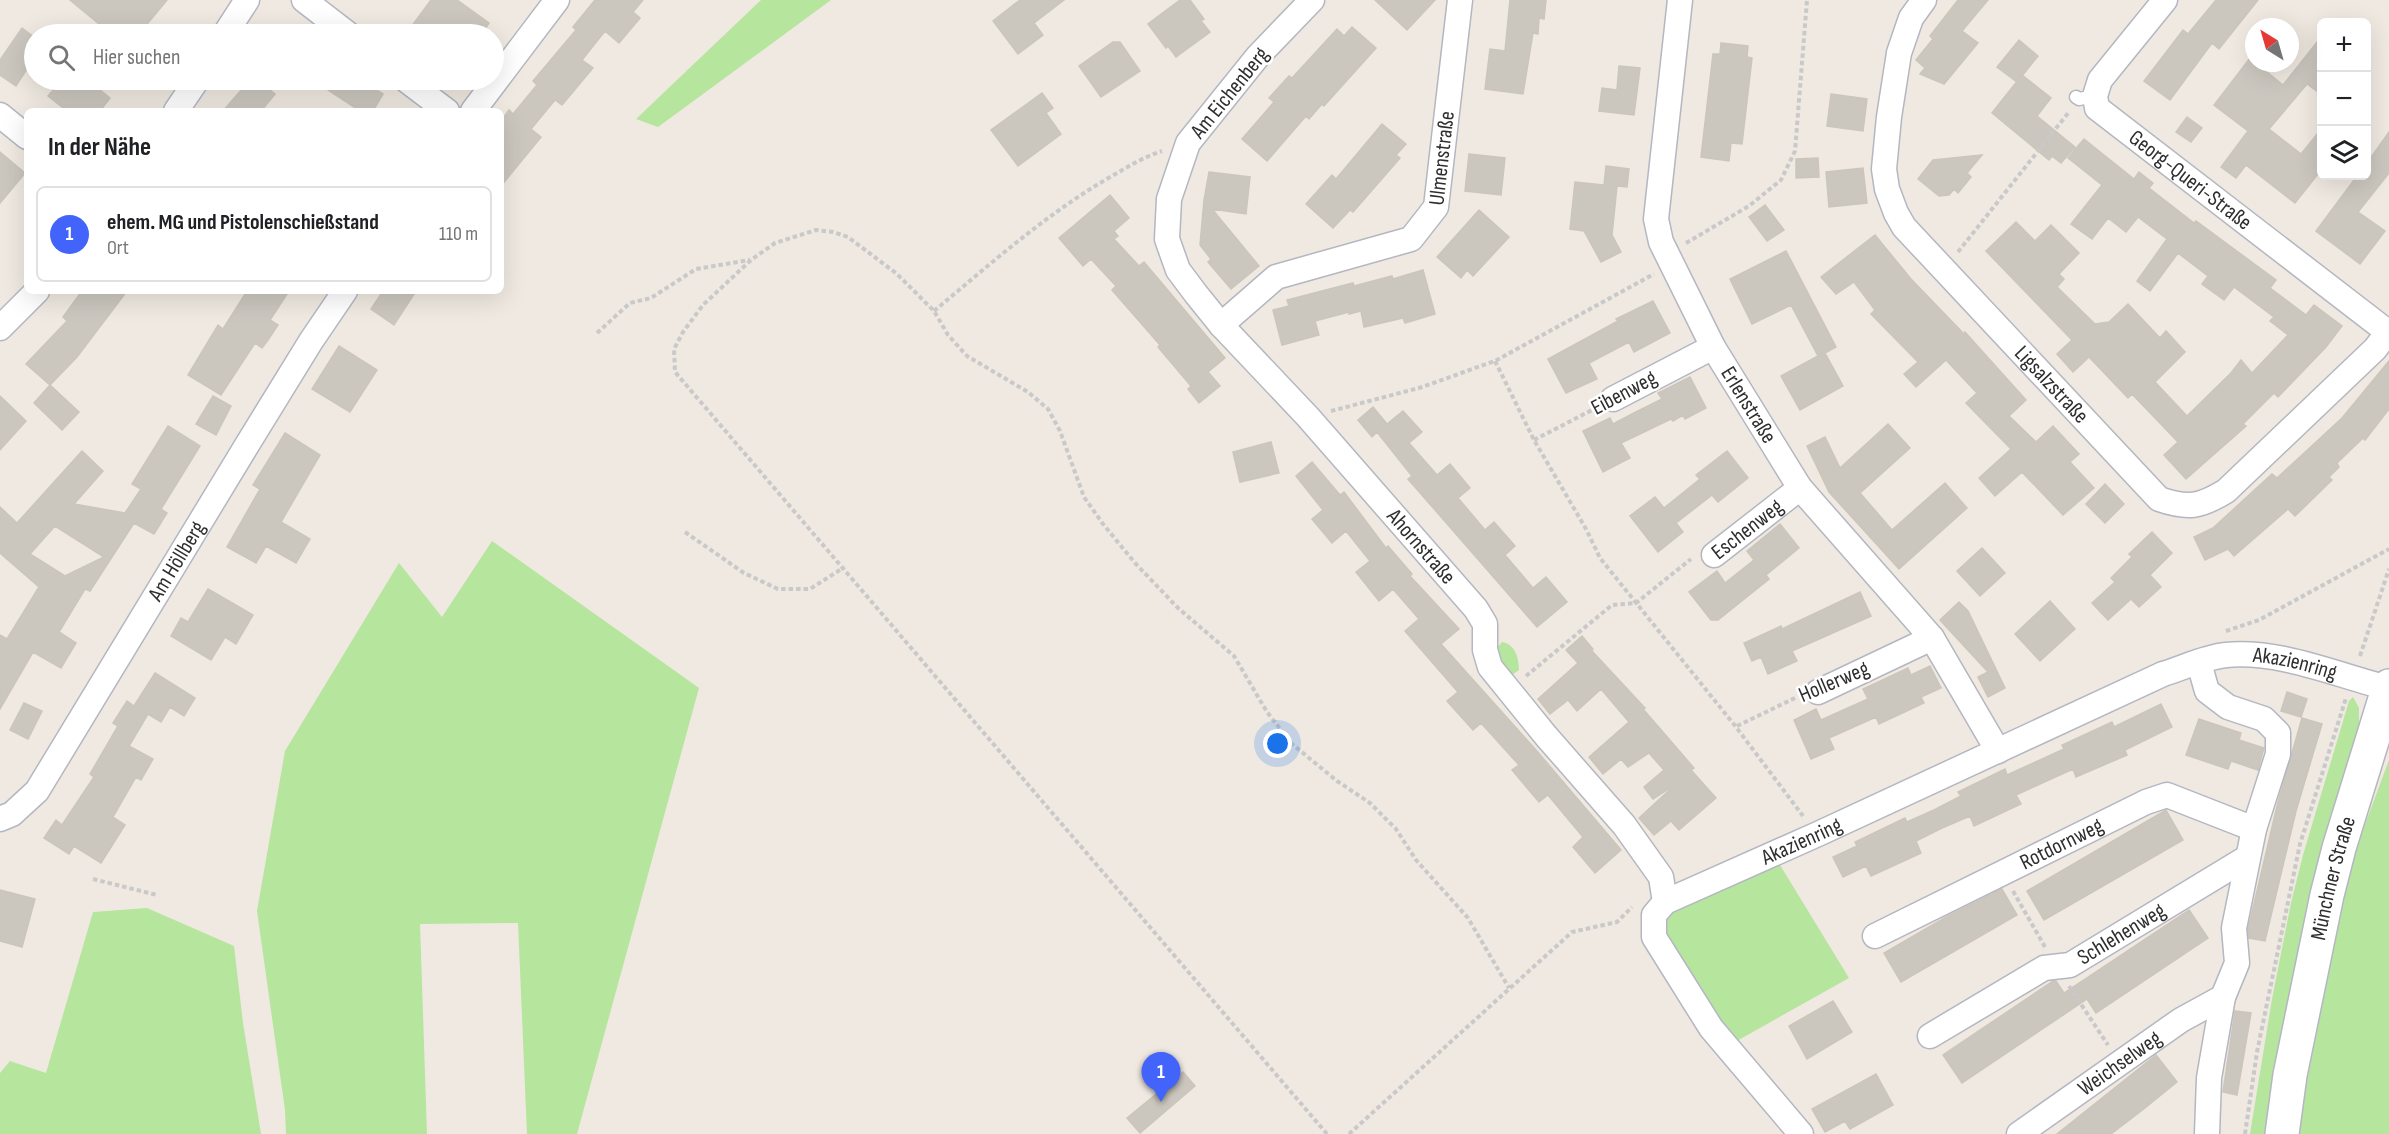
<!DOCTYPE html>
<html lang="de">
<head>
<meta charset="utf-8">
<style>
	body { margin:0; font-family:"Sofia Sans Condensed",sans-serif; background:#f6f6f6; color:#202124 }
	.controls { position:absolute; right:18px; top:18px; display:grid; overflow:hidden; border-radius:9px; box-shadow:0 6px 24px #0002 }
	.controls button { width:54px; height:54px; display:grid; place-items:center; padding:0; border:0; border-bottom:2px solid #e0e0e0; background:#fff; color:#202124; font:30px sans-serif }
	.compass { position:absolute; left:2245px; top:18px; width:54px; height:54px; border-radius:50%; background:#fff; box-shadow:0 6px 24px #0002; rotate:323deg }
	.you { position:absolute; left:1278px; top:744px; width:21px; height:21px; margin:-15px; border:4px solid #fff; border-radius:50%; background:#1a73e8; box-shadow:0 0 0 9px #1a73e833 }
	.badge { display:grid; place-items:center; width:39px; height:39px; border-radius:50%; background:#4264fb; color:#fff; font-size:20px; font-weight:700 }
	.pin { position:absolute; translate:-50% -50px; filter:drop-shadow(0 2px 3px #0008) }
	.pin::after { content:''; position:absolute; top:32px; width:21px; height:18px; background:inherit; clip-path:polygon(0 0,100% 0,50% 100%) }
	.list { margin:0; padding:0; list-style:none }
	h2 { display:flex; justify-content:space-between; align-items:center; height:78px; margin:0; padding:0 24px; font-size:26px }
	h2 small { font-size:20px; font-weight:400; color:#757577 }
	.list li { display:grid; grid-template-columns:39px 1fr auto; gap:18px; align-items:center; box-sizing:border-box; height:96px; margin:0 12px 12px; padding:0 12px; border:2px solid #e0e0e0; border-radius:9px }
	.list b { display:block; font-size:22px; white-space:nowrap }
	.list p { margin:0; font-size:20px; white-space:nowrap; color:#757577 }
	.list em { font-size:20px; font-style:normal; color:#757577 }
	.icon { flex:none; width:33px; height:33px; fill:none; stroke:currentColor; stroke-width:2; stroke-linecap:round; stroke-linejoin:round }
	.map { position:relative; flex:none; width:2389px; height:1134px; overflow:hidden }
	.search { position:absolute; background:#fff; box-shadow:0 6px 24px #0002; left:24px; top:24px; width:480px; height:66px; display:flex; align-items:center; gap:15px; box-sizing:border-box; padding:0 21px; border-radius:33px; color:#757577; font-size:22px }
	.panel { position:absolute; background:#fff; box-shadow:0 6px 24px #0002; left:24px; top:108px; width:480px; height:186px; border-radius:9px }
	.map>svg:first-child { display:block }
	.green { fill:#b6e59e }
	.building { fill:#cbc7bf; stroke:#cbc5ba; stroke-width:1.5; fill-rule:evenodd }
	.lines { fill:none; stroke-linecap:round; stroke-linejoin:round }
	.service-casing { stroke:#b4b7c1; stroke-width:15 }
	.minor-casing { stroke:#b4b7c1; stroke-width:27 }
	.secondary-casing { stroke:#b4b7c1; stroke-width:36 }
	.path { stroke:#c9c9c9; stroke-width:4; stroke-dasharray:4.5 3; stroke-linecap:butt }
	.service { stroke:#fff; stroke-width:12 }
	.minor { stroke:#fff; stroke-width:24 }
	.secondary { stroke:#fff; stroke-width:33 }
	.labels { text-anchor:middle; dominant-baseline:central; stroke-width:5; stroke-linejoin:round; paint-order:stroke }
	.street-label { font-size:22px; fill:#2e2e2e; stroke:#fff }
</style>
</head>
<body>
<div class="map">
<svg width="2389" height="1134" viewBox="0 0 2389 1134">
	<rect width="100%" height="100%" fill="#efe9e1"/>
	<path class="green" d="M761,0H831L658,127L636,119Z
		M492,541L699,688L577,1134H527L518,923L420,924L427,1134H286L285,1110L257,911L285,751L399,563L442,617Z
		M1502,642C1515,644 1519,658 1519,670L1512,675L1504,670L1497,648Z
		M2353,697L2359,708V726L2268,1134H2250L2272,999L2291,903L2303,855L2349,701Z
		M2389,760V1134H2296L2352,859Z
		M1780,865L1849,978L1735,1042C1713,1015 1670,958 1664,925L1671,913Z
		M147,908L234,946L243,1023L261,1134H0V1073L10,1061L46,1073L93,912Z"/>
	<path class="building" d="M70,0H167L139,34H90L99,24Z
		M431,0H457L489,23L482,34H406Z
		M595,0H643L633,12L640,18L619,43L605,31L582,60L593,68L562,105L555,100L531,129L541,137L501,186V121L509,110L513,114L537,85L533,81L576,30L573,27Z
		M1020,0H1064L1034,23L1043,35L1018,54L993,21Z
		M1180,0H1190L1204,19L1201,21L1210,32L1176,57L1168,46L1166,48L1148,24Z
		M1375,0H1435L1407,30Z
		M1510,0H1546L1544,19L1539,18L1538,34L1533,33L1523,94L1485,89L1490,49L1505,51Z
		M1958,0H1988L1962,31L1978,43L1944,84L1920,74L1925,68L1916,60L1933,39L1930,36Z
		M2216,0H2258L2219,49L2212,43L2170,100L2144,81L2183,30L2188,34Z
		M1352,27L1376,48L1324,106L1322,104L1309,119L1306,116L1267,161L1242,139L1274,102L1269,98L1289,76L1292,78L1337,29L1344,36Z
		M22,28L34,37V58L16,86L0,75V60Z
		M2322,36V95L2307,84L2269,129L2301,154L2322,128V169L2295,203L2246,165L2236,178L2221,167L2248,131L2214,105L2250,58L2283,85Z
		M2019,40L2038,56L2017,82L1997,67Z
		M1113,42H1120L1140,71L1101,97L1079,66Z
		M1721,43L1748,46L1747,57L1752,58L1742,144L1731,143L1729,161L1701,157L1713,54H1720Z
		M1619,66L1640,68L1634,115L1599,111L1602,88L1617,90Z
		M2022,75L2051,98L2037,116L2075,147L2061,163L2052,156L2049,160L1992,113Z
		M62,80H88L110,98L100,111H67L48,96Z
		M250,80H258L275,94L261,111H223Z
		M313,80H361L383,94L373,111H360Z
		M1042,93L1053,108L1046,113L1061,134L1018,166L991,130Z
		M1831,94L1867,99L1863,131L1827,126Z
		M2187,117L2202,128L2191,142L2176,132Z
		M1382,124L1406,144L1396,155L1400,158L1353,212L1350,210L1333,228L1306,204L1332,175L1336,179Z
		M2389,132V173L2358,212L2385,231L2360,264L2316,231L2357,176H2367V163Z
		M2084,139L2134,179L2139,172L2153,183L2149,188L2194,223L2196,221L2276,280L2270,288L2306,315L2314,305L2342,326L2326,347L2278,397L2274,393L2243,424L2246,426L2186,479L2164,455L2178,442L2132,394L2128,398L2089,357L2073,372L2057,354L2072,340L1986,251L2016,222L2035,241L2051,225L2079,253L2059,274L2064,279L2057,287L2095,324L2109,322L2128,304L2160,338L2166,331L2185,352L2155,382L2187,416L2231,373L2241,360L2252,373L2288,335L2270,321L2274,317L2234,287L2224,300L2202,284L2208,276L2178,253L2150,291L2137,281L2167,239L2138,217L2126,232L2108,218L2092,239L2071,224L2102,185L2068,158Z
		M0,152L25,173L0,203Z
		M1469,154L1505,158L1501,195L1465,191Z
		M1982,155L1967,173L1971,177L1958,193L1954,189L1949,195L1939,196L1918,179L1933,160Z
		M1818,158L1819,177L1796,178V159Z
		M1606,166L1629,169L1627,187L1617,186L1612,235L1621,252L1601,262L1584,231L1570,229L1575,182L1604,185Z
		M1863,168L1867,203L1829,207L1826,172Z
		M1209,172L1250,177L1246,214L1212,209L1259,266L1231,289L1208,262L1211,259L1200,245L1204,200Z
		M1110,195L1129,218L1114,231L1118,236L1114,239L1139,266L1144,262L1225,358L1208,372L1220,386L1199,403L1188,389L1191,386L1158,347L1160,345L1112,290L1116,286L1091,259L1083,266L1059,238Z
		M1765,205L1784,230L1767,241L1749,217Z
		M1479,210L1509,237L1473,276L1467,270L1461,278L1437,257Z
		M1875,235L1911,279L1964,334L1965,332L2026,400L2009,416L2036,442L2053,426L2079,454L2070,462L2094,488L2063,515L2022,472L1995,496L1979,478L2011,449L1966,403L1977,393L1946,360L1916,387L1904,374L1918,362L1871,314L1875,310L1854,282L1836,294L1821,277Z
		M1786,251L1836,347L1825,353L1843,386L1800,410L1781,376L1818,356L1791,305L1752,324L1730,279Z
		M1423,270L1435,314L1405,323L1403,318L1364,327L1361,311L1349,314V312L1315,321L1319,335L1282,345L1273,310L1289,306L1287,300L1353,283L1354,286L1392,276L1393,279Z
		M82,291H127L77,357L50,385L26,364L67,321L63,317Z
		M247,291H289L270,320L278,325L268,340L262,348L255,343L221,395L188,375L218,325L223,329Z
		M383,291H416L394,325L371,309Z
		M1653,301L1670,333L1634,352L1629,342L1589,363L1597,379L1566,393L1548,359L1618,321L1616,319Z
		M339,346L377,370L350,412L312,389Z
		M2389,361V409L2365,440L2363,438L2337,463L2339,467L2329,477L2332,480L2295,516L2288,509L2234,556L2228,549L2205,560L2194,537L2213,528L2272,474L2277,478L2342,418Z
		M1690,377L1706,408L1685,419L1683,415L1673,421L1671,419L1621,443L1630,458L1603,472L1583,431L1610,418L1613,424L1634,413L1662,399L1658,393Z
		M50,385L79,412L62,430L34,403Z
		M0,396L26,421L0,450Z
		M213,396L231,406L216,435L196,424Z
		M1373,407L1387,424L1403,411L1422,432L1409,443L1437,475L1450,464L1470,488L1458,498L1485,530L1494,522L1515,546L1505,555L1533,588L1546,577L1567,602L1537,627L1408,479L1412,476L1377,432L1372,437L1358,420Z
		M1888,424L1910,448L1860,493L1892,530L1945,483L1967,508L1899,569L1829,492L1807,446L1825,437L1840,468Z
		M168,426L200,446L161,509L167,513L154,534L134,523L90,591L85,589L59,632L76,643L61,668L33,652L0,709V635L7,639L39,587L0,553V507L17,523L82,451L103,471L74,504L125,513L141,489L132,484ZM55,526L104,557L65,576L30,554Z
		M285,433L320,455L281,522L310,539L296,563L266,546L256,563L227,547L260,489L253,485Z
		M1271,442L1279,473L1240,482L1233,452Z
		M1727,451L1748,478L1718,502L1712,495L1676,523L1683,532L1658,552L1630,516L1655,497L1664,508L1700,479L1696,475Z
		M1312,462L1340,495L1344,492L1386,548L1388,546L1412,574L1410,576L1459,629L1441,644L1536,750L1621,850L1595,873L1573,847L1583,837L1548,795L1539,802L1512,770L1519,765L1481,723L1473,730L1447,701L1458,692L1405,631L1419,619L1393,589L1379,601L1356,572L1370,561L1346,531L1332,543L1312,519L1323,510L1296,476Z
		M2105,484L2124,504L2105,523L2086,504Z
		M1780,524L1799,548L1766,575L1769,579L1718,620H1711L1689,592L1717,571L1725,583L1754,560L1747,551Z
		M2152,532L2172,553L2150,575L2161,587L2139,607L2131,599L2108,620L2092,603L2115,582L2111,578L2132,557L2129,554Z
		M1982,548L2005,573L1980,596L1957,571Z
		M208,589L253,615L236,644L225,637L211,660L171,636L181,618L188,622Z
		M1860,592L1871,616L1792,651L1797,661L1768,674L1761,657L1752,661L1744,643L1781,626L1782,629Z
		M2050,601L2075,629L2040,661L2015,634Z
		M1959,602L1968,611L2005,688L1988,697L1978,677L1988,672L1940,620Z
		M1582,636L1593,649L1592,651L1645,708L1643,709L1694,768L1691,770L1716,798L1679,830L1671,821L1654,835L1639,818L1676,784L1653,799L1644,787L1664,770L1649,753L1628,767L1621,759L1603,774L1589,757L1629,722L1601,689L1577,711L1568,700L1550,714L1538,699L1578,663L1566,650Z
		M1930,666L1941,688L1921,697L1924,703L1879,724L1876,717L1829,738L1834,749L1811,759L1794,720L1816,709L1821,720L1868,699L1863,689L1908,668L1911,675Z
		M155,673L195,698L184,716L170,707L161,722L148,714L129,746L153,759L141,780L136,777L113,817L125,825L101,863L74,846L69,854L44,838L56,820L62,825L94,777L90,774L118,726L113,723L127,701L134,706Z
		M2287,692L2307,699L2301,717L2281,711Z
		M24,703L42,711L28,739L10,730Z
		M2161,704L2172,727L2125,750L2127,755L2076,777L2073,769L2016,795L2021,804L1974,826L1970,816L1942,828L1916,841L1921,853L1871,876L1866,866L1843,877L1833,857L1857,846L1855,842L1905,818L1907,822L1934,810L1961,796L1958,792L2005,769L2007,775L2064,749L2062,745L2112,722L2114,727Z
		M2302,718L2322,724L2296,811L2265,941L2249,938L2248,929L2278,802Z
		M2199,719L2241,733L2239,740L2264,748L2258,770L2231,761L2228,769L2186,755Z
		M2166,810L2183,840L2044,920L2027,891Z
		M2002,889L2017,915L1901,982L1884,953L1948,916Z
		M0,890L35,899L22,947L0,941Z
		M2189,910L2208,938L2096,1013L2087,999L1962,1083L1943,1055L2053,981H2056L2064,993Z
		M1833,1001L1852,1032L1807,1059L1789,1026Z
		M2235,1011L2251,1013L2237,1095L2223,1092Z
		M2156,1055L2177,1082L2145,1108L2111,1134H2057Z
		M1183,1072L1195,1086L1140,1133L1127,1118Z
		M1876,1074L1893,1105L1850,1129L1845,1121L1825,1132L1812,1109Z"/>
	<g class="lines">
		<defs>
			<path id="service" d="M2076,97L2079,99L2095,96"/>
			<g id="minor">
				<path d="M304,0L348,34"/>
				<path id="s1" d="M1312,0L1258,56L1188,143L1169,199L1167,239L1178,270L1196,294L1221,325L1308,417L1476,609L1485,624V650L1490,667L1546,736L1624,825L1661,877L1665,902"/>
				<path id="s2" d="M1680,0L1656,219L1661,242L1713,347L1800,488L1932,638L1998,751"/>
				<path id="s3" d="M1924,0L1911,18L1899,53L1889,117L1884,169L1887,189L1896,213L1904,227L2159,499C2188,509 2200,507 2226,491L2375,349L2388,332"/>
				<path id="s4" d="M2165,0L2100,80L2095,96L2097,108L2389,333"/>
				<path d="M225,34L247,0"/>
				<path d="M406,80L447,111"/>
				<path d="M176,111L197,80"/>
				<path d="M473,111L557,0"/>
				<path d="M0,115L27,137"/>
				<path id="s5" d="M1221,325L1276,277L1411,239L1436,207L1460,0"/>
				<path d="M0,328L37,291"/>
				<path d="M1613,399L1713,347"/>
				<path id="s6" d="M1714,555L1800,488"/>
				<path d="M2199,663L2207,691L2228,707L2264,719L2278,733V754L2254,829L2234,928L2237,963L2223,997L2209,1078L2207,1134"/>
				<path d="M1818,692L1932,638"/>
				<path id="s7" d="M0,819L12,814L37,791L247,445L311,341L345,291"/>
				<path id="s8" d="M1875,936L2146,802L2167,795L2254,829"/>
				<path id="s9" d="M1930,1036L2044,968L2070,965L2248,857"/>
				<path id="s10" d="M1801,1134L1711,1028L1654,937V915L1665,902L1818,834L2163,674C2183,668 2205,657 2226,655C2281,650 2336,675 2388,688"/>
				<path id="s11" d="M2019,1134L2181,1020L2223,997"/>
			</g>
			<g id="secondary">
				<path id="s12" d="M2282,1134L2290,1075L2327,895L2339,848L2389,686"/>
			</g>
		</defs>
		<use href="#service" class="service-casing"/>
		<use href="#minor" class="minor-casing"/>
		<use href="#secondary" class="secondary-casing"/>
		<path class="path" d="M1686,243L1749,206L1781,180L1795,151L1807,0
			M1958,252L2069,112
			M934,311C989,265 1043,217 1105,180C1124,169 1141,158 1162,151
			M597,333L630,303L651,298L696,269L750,260
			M1495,361L1534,440L1586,529L1600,558L1736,727L1803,816
			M1331,411L1419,388L1495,361L1654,274
			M1534,440L1594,409
			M685,532L744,573L778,589H810L843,568
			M2226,631L2259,620L2389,549
			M2360,656L2389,569
			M1526,676L1612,605L1636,603L1691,559
			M1737,726L1797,697
			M93,879L157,895
			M2013,891L2045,947
			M2069,986L2108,1045
			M1327,1134L675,372L674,349L683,332L703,305L751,260L775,243L816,230L833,232L848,237L897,274L934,311L948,335L967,356L1028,392L1048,409L1060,431L1084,497L1103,524L1135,563L1178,608L1234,656L1267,712L1292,744L1337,781L1370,803L1396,829L1416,860L1468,918L1509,988
			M1349,1134L1572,932L1617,922L1632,907
			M2245,1134L2257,1052L2300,844L2346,698"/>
		<use href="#service" class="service"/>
		<use href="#minor" class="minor"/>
		<use href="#secondary" class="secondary"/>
	</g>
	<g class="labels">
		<g class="street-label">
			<text transform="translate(1230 93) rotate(-51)">Am Eichenberg</text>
			<text stroke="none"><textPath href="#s5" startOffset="303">Ulmenstraße</textPath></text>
			<text stroke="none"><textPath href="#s4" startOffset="250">Georg-Queri-Straße</textPath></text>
			<text stroke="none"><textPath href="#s3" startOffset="454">Ligsalzstraße</textPath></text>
			<text transform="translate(1624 393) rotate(-28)">Eibenweg</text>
			<text stroke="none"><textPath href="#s2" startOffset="429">Erlenstraße</textPath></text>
			<text stroke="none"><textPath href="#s6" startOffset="42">Eschenweg</textPath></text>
			<text stroke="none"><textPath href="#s1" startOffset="690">Ahornstraße</textPath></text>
			<text stroke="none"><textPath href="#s7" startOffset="316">Am Höllberg</textPath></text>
			<text stroke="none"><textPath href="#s10" startOffset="969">Akazienring</textPath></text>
			<text transform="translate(1834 682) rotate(-23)">Hollerweg</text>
			<text stroke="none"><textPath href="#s10" startOffset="435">Akazienring</textPath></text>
			<text stroke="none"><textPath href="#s8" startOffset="208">Rotdornweg</textPath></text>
			<text stroke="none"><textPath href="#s12" startOffset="261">Münchner Straße</textPath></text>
			<text stroke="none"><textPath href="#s9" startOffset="219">Schlehenweg</textPath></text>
			<text stroke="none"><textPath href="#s11" startOffset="123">Weichselweg</textPath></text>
		</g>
	</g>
</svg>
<div class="controls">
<button>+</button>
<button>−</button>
<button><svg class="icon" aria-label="layers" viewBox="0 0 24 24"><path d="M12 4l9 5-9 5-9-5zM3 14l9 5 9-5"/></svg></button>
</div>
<svg class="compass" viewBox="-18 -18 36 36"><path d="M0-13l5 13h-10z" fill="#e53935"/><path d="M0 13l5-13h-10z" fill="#757577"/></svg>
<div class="you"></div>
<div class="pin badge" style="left:1161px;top:1102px">1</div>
<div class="search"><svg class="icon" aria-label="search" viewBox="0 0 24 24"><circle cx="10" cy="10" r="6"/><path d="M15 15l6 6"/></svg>Hier suchen</div>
<section class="panel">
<h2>In der Nähe<small></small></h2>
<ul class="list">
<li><span class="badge">1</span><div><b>ehem. MG und Pistolenschießstand</b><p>Ort</p></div><em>110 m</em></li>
</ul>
</section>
</div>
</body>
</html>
